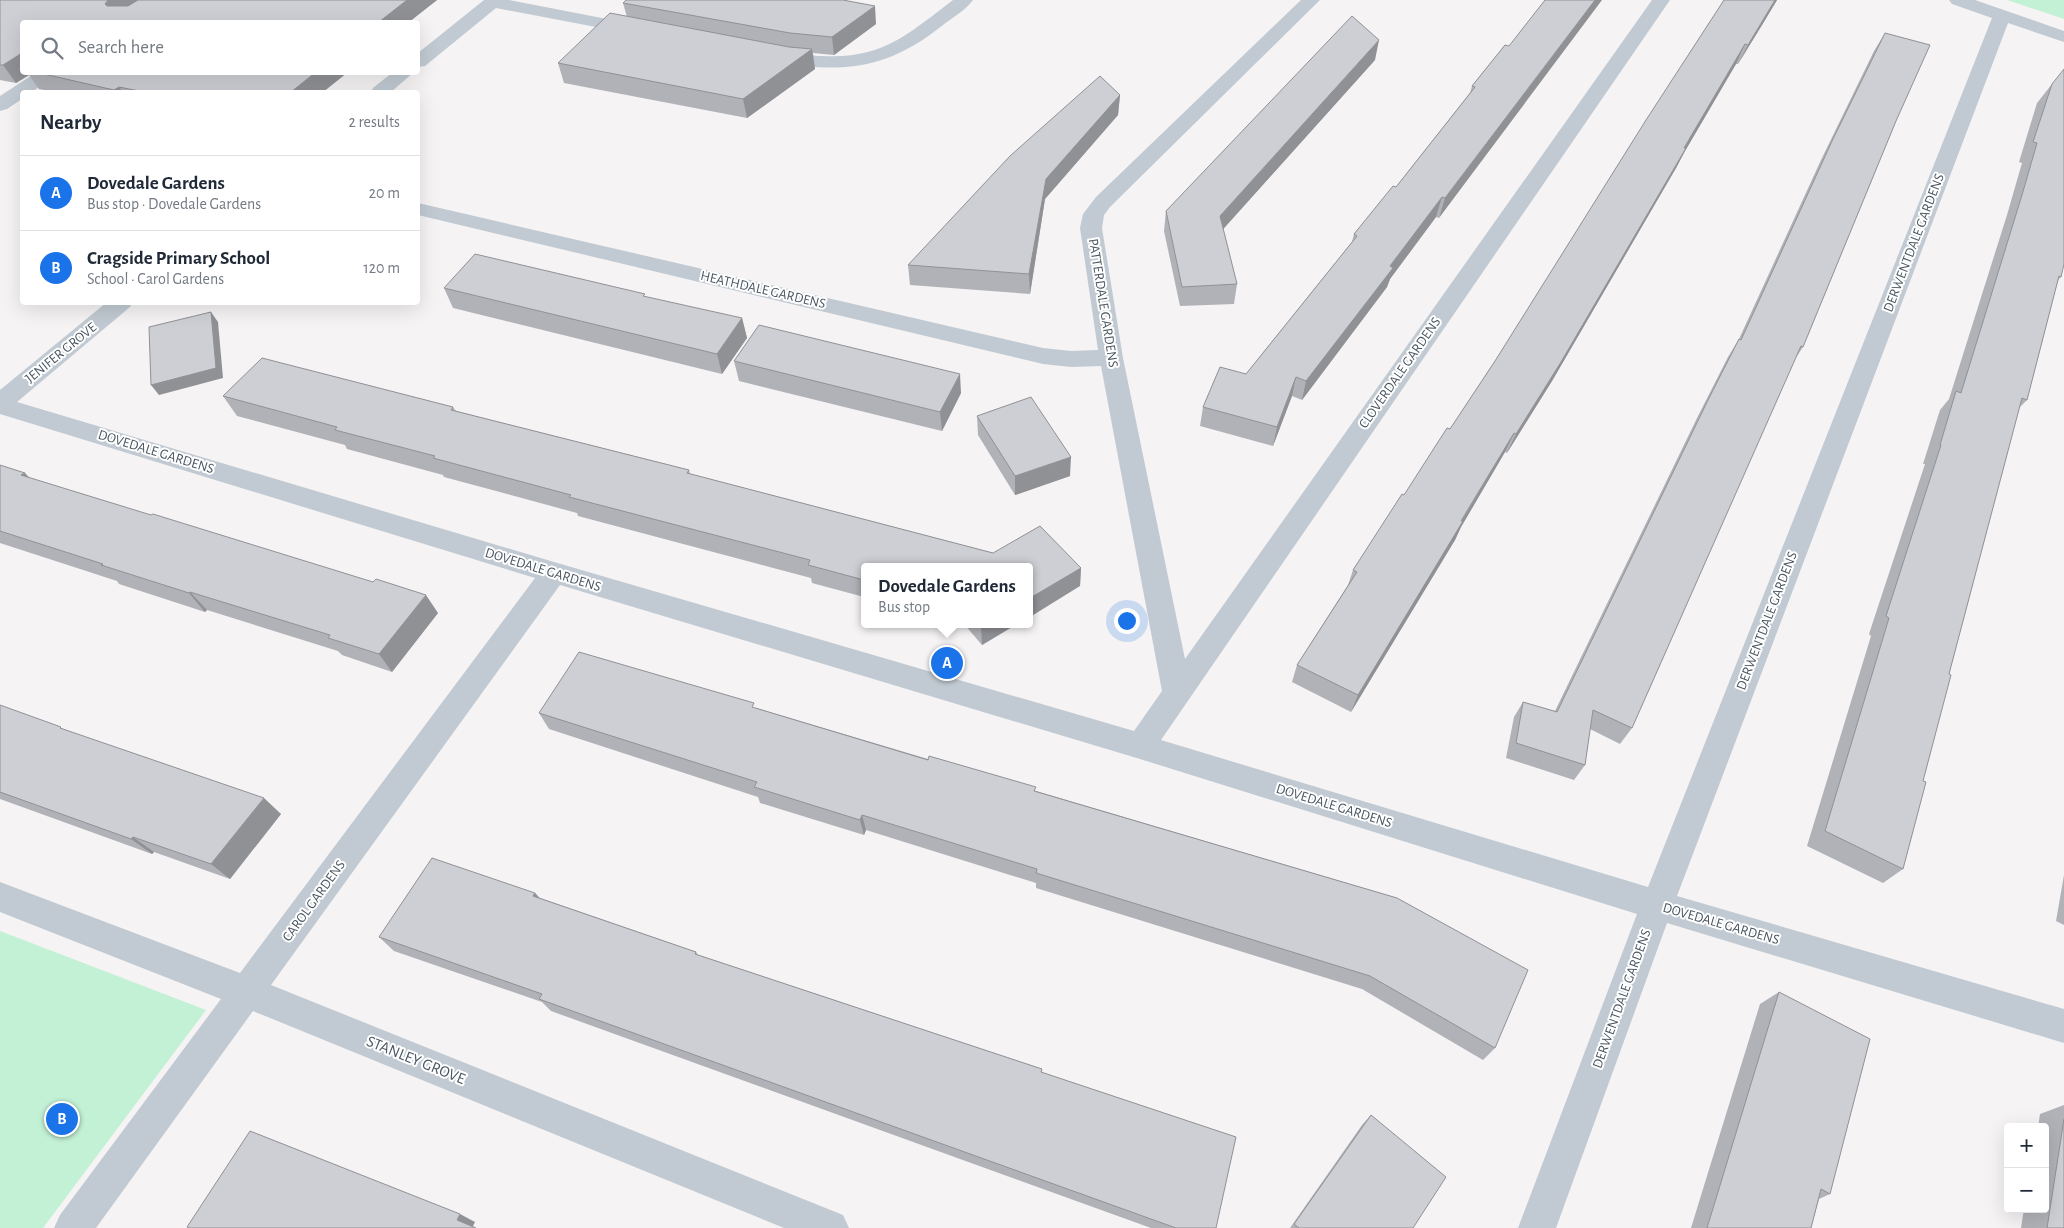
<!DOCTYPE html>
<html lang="en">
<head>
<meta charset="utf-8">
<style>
	body { margin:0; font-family:"Alegreya Sans",sans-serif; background:#f2f2f3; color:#1f2937 }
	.controls { position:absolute; right:15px; bottom:15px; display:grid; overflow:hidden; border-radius:5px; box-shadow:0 5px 20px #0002 }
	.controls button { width:45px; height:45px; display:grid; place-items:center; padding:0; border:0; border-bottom:1px solid #e0e1e3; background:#fff; color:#1f2937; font:25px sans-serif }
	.you { position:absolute; left:1126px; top:620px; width:18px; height:18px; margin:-12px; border:4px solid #fff; border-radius:50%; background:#1a73e8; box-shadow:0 0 0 8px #1a73e833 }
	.badge { display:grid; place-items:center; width:32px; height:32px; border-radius:50%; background:#1a73e8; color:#fff; font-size:16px; font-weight:700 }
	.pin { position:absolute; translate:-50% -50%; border:2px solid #fff; box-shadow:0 1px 5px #0006 }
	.popup { position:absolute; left:861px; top:563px; width:172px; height:65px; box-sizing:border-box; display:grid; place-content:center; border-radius:5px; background:#fff; filter:drop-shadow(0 1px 4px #0005); font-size:16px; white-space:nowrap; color:#747a83 }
	.popup b { font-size:19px; color:#1f2937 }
	.popup::after { content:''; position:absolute; left:50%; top:100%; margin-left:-10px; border:10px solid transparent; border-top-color:#fff }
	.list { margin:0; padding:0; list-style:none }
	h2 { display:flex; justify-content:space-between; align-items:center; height:65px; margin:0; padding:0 20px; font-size:21px }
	h2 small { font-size:16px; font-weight:400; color:#747a83 }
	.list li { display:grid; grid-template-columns:32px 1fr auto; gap:15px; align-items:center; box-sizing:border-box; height:75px; padding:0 20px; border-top:1px solid #e0e1e3 }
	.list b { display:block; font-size:19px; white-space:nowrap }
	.list p { margin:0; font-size:16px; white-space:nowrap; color:#747a83 }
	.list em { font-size:16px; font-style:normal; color:#747a83 }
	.icon { flex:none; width:28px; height:28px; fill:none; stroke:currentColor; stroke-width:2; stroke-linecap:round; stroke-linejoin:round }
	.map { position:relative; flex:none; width:2064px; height:1228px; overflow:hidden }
	.search { position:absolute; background:#fff; box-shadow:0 5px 20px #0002; left:20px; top:20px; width:400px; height:55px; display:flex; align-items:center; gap:12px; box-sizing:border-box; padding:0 18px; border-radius:5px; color:#747a83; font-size:19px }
	.panel { position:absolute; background:#fff; box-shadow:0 5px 20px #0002; left:20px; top:90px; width:400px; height:215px; border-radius:5px }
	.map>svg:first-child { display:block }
	.green { fill:#c3f1d5 }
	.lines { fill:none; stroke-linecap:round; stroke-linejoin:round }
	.street { fill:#c1cad2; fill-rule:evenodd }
	.wall { fill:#b0b2b7 }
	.shaded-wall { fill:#909195 }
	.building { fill:#cdcfd5; stroke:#909195 }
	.labels { text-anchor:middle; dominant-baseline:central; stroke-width:4; stroke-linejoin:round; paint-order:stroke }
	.street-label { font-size:14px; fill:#4a5661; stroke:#fff }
	.near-street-label { font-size:16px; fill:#4a5661; stroke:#fff }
</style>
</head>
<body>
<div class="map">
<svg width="2064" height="1228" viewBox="0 0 2064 1228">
	<rect width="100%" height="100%" fill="#f5f3f3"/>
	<path class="green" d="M2007,0H2064V19Z
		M0,931L206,1010L43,1228H0Z"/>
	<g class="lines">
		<path class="street" d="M484,0H509L638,25L644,26L647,30L644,34L638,35L496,8L425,66L418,67V53Z
			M953,0H973C966,10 953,17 943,25C888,69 844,74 776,62L769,60L767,56L769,52C785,48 806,56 823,56C883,59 908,34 953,0Z
			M1301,0H1320L1110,207L1104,215L1102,228L1123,358L1185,659L1652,0H1670L1161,740L1648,887L1992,18L1952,4L1949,0H1975L2064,31V42L2008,23L1677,896L2064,1009V1043L1667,923L1556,1228H1518L1637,914L1140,759L560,585L271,985L843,1215L849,1228H784L253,1011L96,1228H54L60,1215L221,999L0,912V882L240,973L535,578L0,414V390L107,302H133L130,307L17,402L554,562L1134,731L1162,691L1101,366L1071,367L1043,364L418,215V203L1043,348L1071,351L1098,350L1080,228L1083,214L1096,197Z
			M37,72H59L32,92H22V99L7,109L0,111V96Z
			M393,72H414L391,92H371L373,88Z"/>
	</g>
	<path class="wall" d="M0,0H437L409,22H22V72H348L323,92H55L39,89L29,75L16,83L0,80Z
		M1724,0H1777L1762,25L1738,64H1736L1685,151L1676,168L1552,381L1507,453L1505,452L1461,527L1455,540L1351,712L1292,682L1297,665L1348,585L1353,570L1450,429L1495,361Z
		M623,3L876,24L834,55L813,53L815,69L747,118L564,83L558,63L627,17Z
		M1885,33L1896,121L1803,347L1793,362L1632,728L1620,744L1590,729L1585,765L1574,780L1506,758L1514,717L1523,702L1555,711L1697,418L1728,357L1739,339L1821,160L1874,51Z
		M1505,45L1439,218L1436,217L1390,279L1387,287L1302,400L1292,396L1273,446L1200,426L1203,407L1246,374L1352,242L1354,234L1396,187L1470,93L1472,86Z
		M1375,60L1223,229L1237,284L1234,304L1180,306L1164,231L1166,211Z
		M2052,84L2061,277L2058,280L2027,400L2019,408L1949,674L1923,781L1903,869L1883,883L1807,846L1871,636L1869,634L1925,464H1923L1940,410L1949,399L2007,215L2022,163L2019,162L2037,103Z
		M1120,95L1118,115L1045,199L1030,294L910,285L908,265Z
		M444,288L742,318L747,338L722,374L453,308Z
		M734,361L961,393L942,431L739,381Z
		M223,396L453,407L456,411L689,470L690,474L993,553L1081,568L1080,586L864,567V597L812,583L811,578L578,516L577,513L444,477L443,475L347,449L345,445L237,416Z
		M977,416L1070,476L1015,495L978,435Z
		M0,465L30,478L438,613L392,672L342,655L338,651L207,610L205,612L119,584L117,581L0,543Z
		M964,624H1017L982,645Z
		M0,705L66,730L281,814L230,879L154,852L152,854L0,799Z
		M756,708L1397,898L1495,1048L1483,1060L1362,989L1036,888V883L866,830L864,835L760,803L758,797L549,729L539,713Z
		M2064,875V925L2056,921Z
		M535,893L540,898L696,952L698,955L1042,1069V1072L1216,1228H1151L551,1011L542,1002L394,951L379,937Z
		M1779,992L1830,1194L1819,1199L1811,1228H1691L1760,1004Z
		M2064,1105V1228H2021L2024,1209H2045V1127H2038L2040,1114Z
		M1371,1115L1413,1228H1290L1362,1125Z"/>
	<path class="shaded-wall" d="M108,0H146L120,16L105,4Z
		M407,0H437L409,22H379Z
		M1595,0H1602L1439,218L1445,198Z
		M1775,0H1777L1762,25L1738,64L1748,45Z
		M875,6L876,24L834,55L832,37Z
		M1379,40L1375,60L1217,236L1220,216Z
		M1745,44L1736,64L1685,151L1676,168L1552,381L1507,453L1516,434Z
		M812,49L815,69L747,118L743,99Z
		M22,53V72H28L29,75L16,83L3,65Z
		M316,72H348L323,92H291Z
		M119,87L123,92H115L114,90Z
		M1120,95L1118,115L1045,199L1030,294L1029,274L1046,179Z
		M1442,197L1436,217L1390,279L1387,287L1302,400L1306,381L1390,266Z
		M211,312L218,322L223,378L159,395L151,385Z
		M742,318L747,338L722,374L717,354Z
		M960,374L961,393L942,431L940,412Z
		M1296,377L1292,396L1273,446L1277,427Z
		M1514,433L1505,452L1461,527L1455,540L1351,712L1358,695Z
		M1071,457L1070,476L1015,495V476Z
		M25,473L43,492L21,475Z
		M1081,568L1080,586L1030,617V598Z
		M190,592L207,610L205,612L189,593Z
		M426,595L438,613L392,672L379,654Z
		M986,624H1017L982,645L981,627Z
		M264,798L281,814L230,879L211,864Z
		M862,815L866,830L864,835L860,820Z
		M133,837L154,852L152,854L131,839Z
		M535,893L547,907L533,896Z
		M460,1214L475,1222L472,1228L457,1220Z"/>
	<path class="building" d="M0,0H108L105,4L107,6H128L138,0H407L379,22H22V53L3,65H0Z
		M626,0H843L875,6L832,37L790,33L623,3Z
		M1545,0H1595L1445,198L1442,197L1390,266L1393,268L1306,381L1296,377L1277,427L1203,407L1220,367L1246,374L1357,236L1354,234L1393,186L1396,187L1475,87L1472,86L1505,45L1509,46Z
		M1724,0H1775L1748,45L1745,44L1684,148H1686L1561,362L1516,434L1514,433L1461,521H1463L1358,695L1297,665L1357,572L1353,570L1402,494L1404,495L1447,428L1450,429L1495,361L1646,120Z
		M610,13L789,47L812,49L743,99L558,63Z
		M1352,16L1379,40L1220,216L1237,284L1182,287L1166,211Z
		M1885,33L1930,45L1896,121L1803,347L1801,346L1632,728L1593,710L1585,765L1516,743L1523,702L1557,712L1708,400L1739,339L1741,340L1832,141Z
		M2064,69V264L2061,277L2059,276L2027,400L2022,398L1949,674L1951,675L1923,781L1926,782L1903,869L1825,831L1889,618L1886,616L1941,445H1940L1956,391L1961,393L2022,195L2037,143L2033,142L2052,84Z
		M35,72H316L291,92H144L119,87L114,90Z
		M1100,76L1120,95L1046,179L1029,274L908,265L1010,156Z
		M475,254L645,294L643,296L742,318L717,354L444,288Z
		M211,312L216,368L151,385L149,327Z
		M759,325L960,374L940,412L734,361Z
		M262,358L453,407L451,410L689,470L687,473L993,553L1040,526L1081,568L1030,598V567H864V580L808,565L810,560L569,497L571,495L433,458L435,456L335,430L337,427L223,396Z
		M1031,397L1071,457L1015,476L977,416Z
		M0,465L25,473L21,475L151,515L153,514L373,582L376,579L426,595L379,654L328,638L330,635L190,592L189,593L101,565L103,564L0,531Z
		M979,624H986L981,627Z
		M579,652L754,703L752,707L928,760L929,756L1036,787L1034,791L1397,898L1528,970L1495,1048L1370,976L1036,873L1037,869L862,815L860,820L754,787L757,782L539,713Z
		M0,705L61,727L60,728L264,798L211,864L133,837L131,839L0,792Z
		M432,858L535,893L533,896L696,952L695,954L1042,1069L1041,1072L1236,1137L1216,1228H1176L539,999L542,994L379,937Z
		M1779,992L1870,1039L1830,1194L1821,1189L1811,1228H1707Z
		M1371,1115L1446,1177L1413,1228H1299L1294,1224Z
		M2064,1119V1228H2047Z
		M250,1131L460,1214L457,1220L476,1228H190L187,1227Z"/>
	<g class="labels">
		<g class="street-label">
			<text transform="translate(1914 243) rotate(-69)">DERWENTDALE GARDENS</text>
			<text transform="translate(763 290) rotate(13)">HEATHDALE GARDENS</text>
			<text transform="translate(1103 303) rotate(81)">PATTERDALE GARDENS</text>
			<text transform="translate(61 353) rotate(-39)">JENIFER GROVE</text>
			<text transform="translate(1400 373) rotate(-55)">CLOVERDALE GARDENS</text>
			<text transform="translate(156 452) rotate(17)">DOVEDALE GARDENS</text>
			<text transform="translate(543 570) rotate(17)">DOVEDALE GARDENS</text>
			<text transform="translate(1767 621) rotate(-69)">DERWENTDALE GARDENS</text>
			<text transform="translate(1334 806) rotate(17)">DOVEDALE GARDENS</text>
			<text transform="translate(314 901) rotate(-54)">CAROL GARDENS</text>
			<text transform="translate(1721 924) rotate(16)">DOVEDALE GARDENS</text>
			<text transform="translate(1622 999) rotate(-70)">DERWENTDALE GARDENS</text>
		</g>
		<g class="near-street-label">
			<text transform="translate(416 1060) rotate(22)">STANLEY GROVE</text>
		</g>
	</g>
</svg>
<div class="controls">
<button>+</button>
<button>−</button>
</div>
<div class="you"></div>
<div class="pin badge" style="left:947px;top:663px">A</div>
<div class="popup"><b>Dovedale Gardens</b>Bus stop</div>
<div class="pin badge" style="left:62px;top:1119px">B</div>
<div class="search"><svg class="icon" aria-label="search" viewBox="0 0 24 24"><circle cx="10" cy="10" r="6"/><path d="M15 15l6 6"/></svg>Search here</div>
<section class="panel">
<h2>Nearby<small>2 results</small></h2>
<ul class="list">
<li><span class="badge">A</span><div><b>Dovedale Gardens</b><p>Bus stop · Dovedale Gardens</p></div><em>20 m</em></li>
<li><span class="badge">B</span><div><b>Cragside Primary School</b><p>School · Carol Gardens</p></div><em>120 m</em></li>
</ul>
</section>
</div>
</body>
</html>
